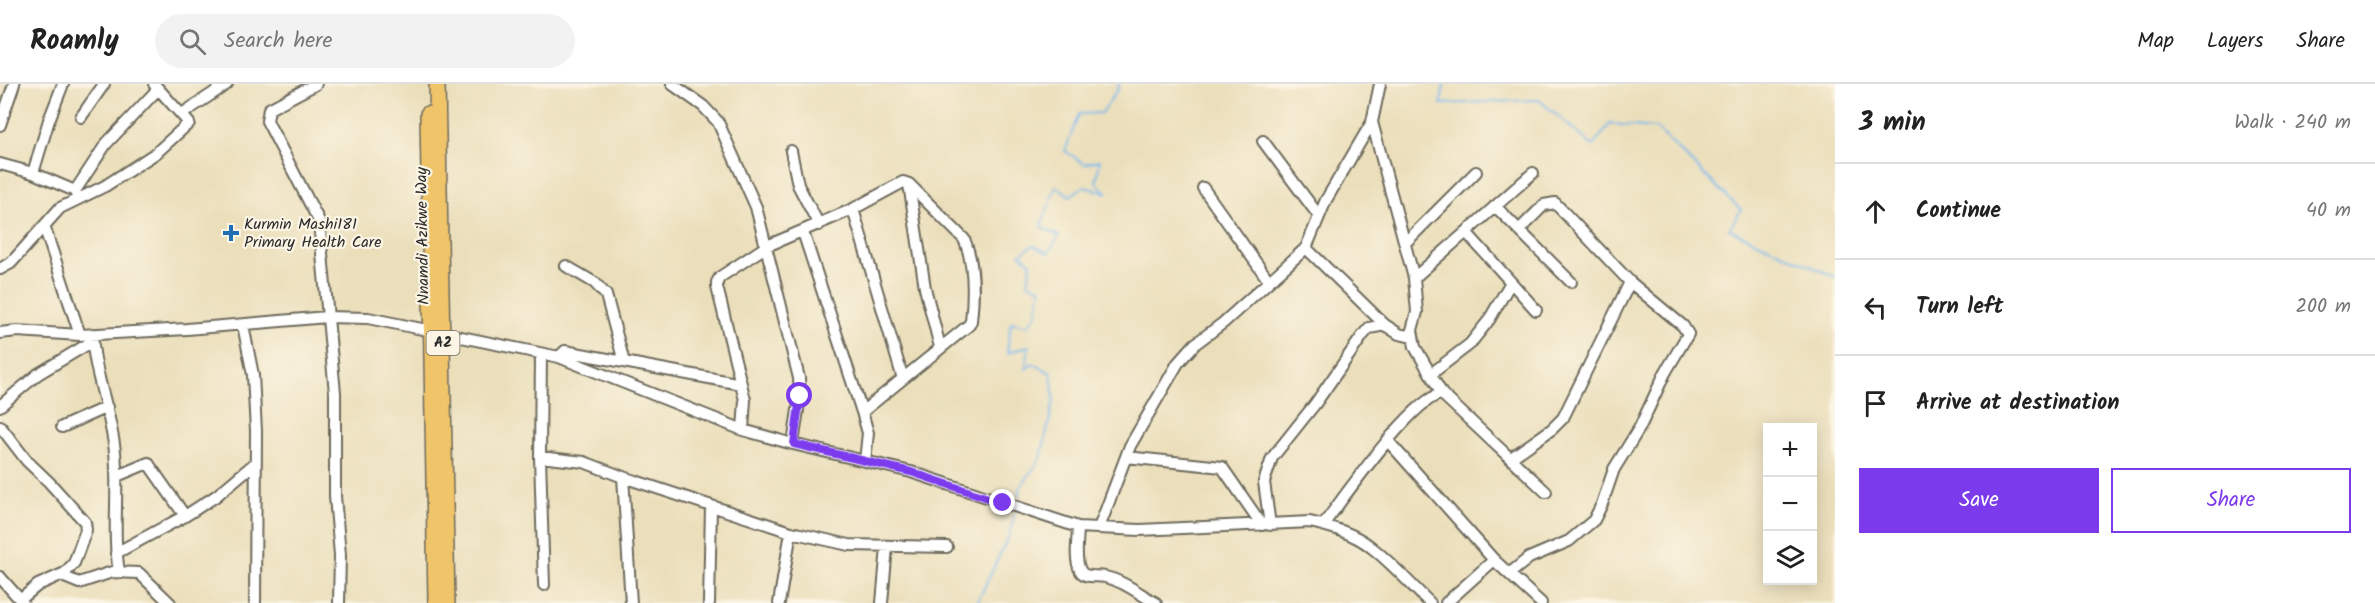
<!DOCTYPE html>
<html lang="en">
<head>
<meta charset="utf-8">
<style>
	body { margin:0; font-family:Kalam,sans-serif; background:#f2f2f2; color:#222 }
	.controls { position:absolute; right:18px; bottom:18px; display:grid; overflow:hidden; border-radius:0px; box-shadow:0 3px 15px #0003 }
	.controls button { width:54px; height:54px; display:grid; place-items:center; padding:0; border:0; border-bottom:2px solid #e0e0e0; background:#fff; color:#222; font:30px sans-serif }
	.stop { position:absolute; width:18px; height:18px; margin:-14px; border:4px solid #7c3aed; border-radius:50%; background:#fff }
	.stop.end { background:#7c3aed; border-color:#fff; box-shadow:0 2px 6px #0008 }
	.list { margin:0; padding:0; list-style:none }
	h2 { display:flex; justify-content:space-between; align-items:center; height:78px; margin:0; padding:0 24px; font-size:26px }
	h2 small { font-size:20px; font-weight:400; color:#767676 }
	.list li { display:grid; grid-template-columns:39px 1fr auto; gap:18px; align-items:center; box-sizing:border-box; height:96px; padding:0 24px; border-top:2px solid #e0e0e0 }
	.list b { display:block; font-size:22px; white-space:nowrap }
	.list em { font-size:20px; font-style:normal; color:#767676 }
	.actions { display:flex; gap:12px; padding:18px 24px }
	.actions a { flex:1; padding:14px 0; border:2px solid #7c3aed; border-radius:0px; text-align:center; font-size:21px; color:#7c3aed }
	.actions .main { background:#7c3aed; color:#fff }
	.icon { flex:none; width:33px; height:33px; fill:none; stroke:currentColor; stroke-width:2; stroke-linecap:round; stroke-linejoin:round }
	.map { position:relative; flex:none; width:1835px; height:519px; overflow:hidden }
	header { display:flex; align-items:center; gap:36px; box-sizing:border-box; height:84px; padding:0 30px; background:#fff; border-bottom:2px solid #e0e0e0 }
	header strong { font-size:28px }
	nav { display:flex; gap:33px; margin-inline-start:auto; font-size:21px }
	.search { width:420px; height:54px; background:#f2f2f2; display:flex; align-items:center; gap:15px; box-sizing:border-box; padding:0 21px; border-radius:33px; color:#767676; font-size:22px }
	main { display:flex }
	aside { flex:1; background:#fff }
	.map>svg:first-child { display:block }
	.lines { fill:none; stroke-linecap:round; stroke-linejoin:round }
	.stream { stroke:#78b7ec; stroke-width:2 }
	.minor-casing { stroke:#6e6a5d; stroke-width:14 }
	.highway-casing { stroke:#6e6a5d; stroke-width:18 }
	.minor { stroke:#fff; stroke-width:10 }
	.highway { stroke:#f0c469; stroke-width:15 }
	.route { stroke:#7c3aed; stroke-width:8 }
	.poi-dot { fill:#1f6fb2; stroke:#fcf5e5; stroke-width:2 }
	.labels { text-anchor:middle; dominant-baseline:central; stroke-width:4.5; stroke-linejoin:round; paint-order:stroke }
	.shield { fill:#fcf5e5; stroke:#6a6863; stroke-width:1.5 }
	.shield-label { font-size:15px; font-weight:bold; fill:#2b2b2b }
	.poi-label { font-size:16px; fill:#2b2b2b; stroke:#fcf5e5; text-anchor:start }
	.street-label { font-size:16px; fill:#2b2b2b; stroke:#fcf5e5 }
</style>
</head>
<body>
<header>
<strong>Roamly</strong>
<div class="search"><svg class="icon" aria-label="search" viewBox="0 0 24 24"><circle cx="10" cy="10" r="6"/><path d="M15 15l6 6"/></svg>Search here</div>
<nav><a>Map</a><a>Layers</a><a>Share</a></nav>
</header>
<main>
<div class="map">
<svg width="1835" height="519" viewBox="0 0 1835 519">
	<rect width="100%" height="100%" fill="#fcf5e5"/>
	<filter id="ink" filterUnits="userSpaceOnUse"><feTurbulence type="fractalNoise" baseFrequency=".0167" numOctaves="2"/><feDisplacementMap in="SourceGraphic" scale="12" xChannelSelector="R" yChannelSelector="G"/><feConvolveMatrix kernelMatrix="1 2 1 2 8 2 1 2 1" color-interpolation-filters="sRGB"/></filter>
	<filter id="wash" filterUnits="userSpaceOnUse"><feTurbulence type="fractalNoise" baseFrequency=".008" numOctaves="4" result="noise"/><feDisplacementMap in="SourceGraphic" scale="24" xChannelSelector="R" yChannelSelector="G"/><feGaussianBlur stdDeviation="1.35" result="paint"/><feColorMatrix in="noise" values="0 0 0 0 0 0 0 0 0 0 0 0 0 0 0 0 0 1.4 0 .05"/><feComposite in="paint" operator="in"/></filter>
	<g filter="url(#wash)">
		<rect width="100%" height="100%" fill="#ebdfbb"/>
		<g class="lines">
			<path class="stream" d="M1444,0L1441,20L1539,16L1593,62L1610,40L1656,44L1741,126L1729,145L1835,193
				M1019,413V405L1041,374L1054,316L1051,289L1032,279L1026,285L1029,262L1007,269L1011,238L1028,242L1036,230L1041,205L1028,199L1031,179L1020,170L1033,161L1048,169L1059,152L1041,143L1056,102L1070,112L1083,103L1108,109L1096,99L1100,76L1085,80L1065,67L1079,30L1102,29L1119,3L1118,0
				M977,519L1009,451L1015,429"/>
		</g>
	</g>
	<g filter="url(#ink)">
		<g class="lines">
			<defs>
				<path id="minor" d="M316,0L269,25L267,37L319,137L335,309V412L340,471L339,519
					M672,0L703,22L718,38L756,123L799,294L800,312L793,360
					M182,30L227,0
					M81,33L104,0
					M1372,38L1414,194L1417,228L1412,246L1415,263L1442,310L1546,408
					M0,41L14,0
					M1263,57L1319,132
					M791,67L798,101L819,141
					M0,80L33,89L75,107L77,113
					M33,89L49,36L63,0
					M909,100L925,204L940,263
					M1203,104L1269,197
					M75,107L106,60L158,5
					M1495,122L1571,198
					M853,125L903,295
					M44,142L80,251
					M1519,146L1544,121L1555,119L1630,198
					M803,148L862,328L868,349L865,377
					M1466,148L1536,226
					M1405,159L1476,88
					M1306,164L1385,241
					M566,182L595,199L606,211L624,278
					M0,185L11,179L60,124L105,102L156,69L189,39L154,0
					M1414,194L1533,89
					M243,241L253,291L256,347L255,519
					M0,249L17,247L80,251L187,245L327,233L368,234L559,273L743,346L793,360L911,388L1078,443L1140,446L1310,438C1331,443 1354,449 1371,463C1392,479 1411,501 1430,519
					M92,250C94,290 111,328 115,368C119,408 112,449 119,487
					M541,270L540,373L544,501
					M559,273L565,267L741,300
					M1431,290L1470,260L1489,236L1511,198
					M0,322L38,290L93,257
					M0,342L27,377L49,398L85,438L86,446L74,479L65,489L38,501L20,516
					M62,343L107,323
					M743,346L745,316L717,203V198L720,193L767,162L853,125L903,98L909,100L964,155C975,180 974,210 971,237L969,241L862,328
					M1388,357L1494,476L1541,519
					M540,373L584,378L623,393L631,519
					M1126,373L1222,383L1262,441
					M117,392L148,379L185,432
					M623,393L791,448L849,461L947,463
					M1270,441L1264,398L1272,374L1315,320L1363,251L1369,244L1385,241L1399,250L1412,253
					M1323,441C1343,415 1414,312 1442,310
					M1078,443C1078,455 1074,475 1080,486C1084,495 1097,491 1105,493C1124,497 1139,510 1156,519
					M1099,444L1130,362L1178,279L1195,260L1223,239L1306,164L1326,116L1372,38L1380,0
					M116,469L185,432L216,412L254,380
					M1509,490L1529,474L1569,457L1594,436L1602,420L1614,385L1640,343L1665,289L1688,250L1683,242L1630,198L1563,334L1552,345L1511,374
					M62,492L79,499L112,488L139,489L170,519
					M0,493L23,519
					M709,519L711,423
					M779,519L791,448
					M882,519L887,463
					M1446,519L1494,476"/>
				<path id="highway" d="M437,0L447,519
					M428,30L436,519"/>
			</defs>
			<use href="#minor" class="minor-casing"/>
			<use href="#highway" class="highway-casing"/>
			<use href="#minor" class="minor"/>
			<use href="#highway" class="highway"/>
		</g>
	</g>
	<g class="lines" filter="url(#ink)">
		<path class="route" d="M800,312L794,360L911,388L1003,419"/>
	</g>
	<path class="poi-dot" d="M228 140h6v6h6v6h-6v6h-6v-6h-6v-6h6z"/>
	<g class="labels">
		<rect class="shield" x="426.5" y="247" width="33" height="24" rx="4.5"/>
		<g class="shield-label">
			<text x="443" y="259">A2</text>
		</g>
		<g class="poi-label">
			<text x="244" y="140">Kurmin Mashi181<tspan x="244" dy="18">Primary Health Care</tspan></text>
		</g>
		<g class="street-label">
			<text transform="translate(423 152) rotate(-91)">Nnamdi Azikwe Way</text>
		</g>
	</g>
</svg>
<div class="controls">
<button>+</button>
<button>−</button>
<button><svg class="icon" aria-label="layers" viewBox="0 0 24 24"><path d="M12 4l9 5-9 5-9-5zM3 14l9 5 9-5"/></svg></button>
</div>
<div class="stop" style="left:800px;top:312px"></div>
<div class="stop end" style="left:1003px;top:419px"></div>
</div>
<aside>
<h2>3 min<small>Walk · 240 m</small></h2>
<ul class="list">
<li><svg class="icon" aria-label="ahead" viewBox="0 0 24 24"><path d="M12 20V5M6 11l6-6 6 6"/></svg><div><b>Continue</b></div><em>40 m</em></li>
<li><svg class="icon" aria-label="left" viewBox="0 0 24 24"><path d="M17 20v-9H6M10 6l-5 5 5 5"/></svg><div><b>Turn left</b></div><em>200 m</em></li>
<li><svg class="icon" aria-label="arrive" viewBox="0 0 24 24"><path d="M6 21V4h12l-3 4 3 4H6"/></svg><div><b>Arrive at destination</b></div></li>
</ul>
<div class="actions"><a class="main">Save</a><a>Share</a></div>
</aside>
</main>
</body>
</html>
